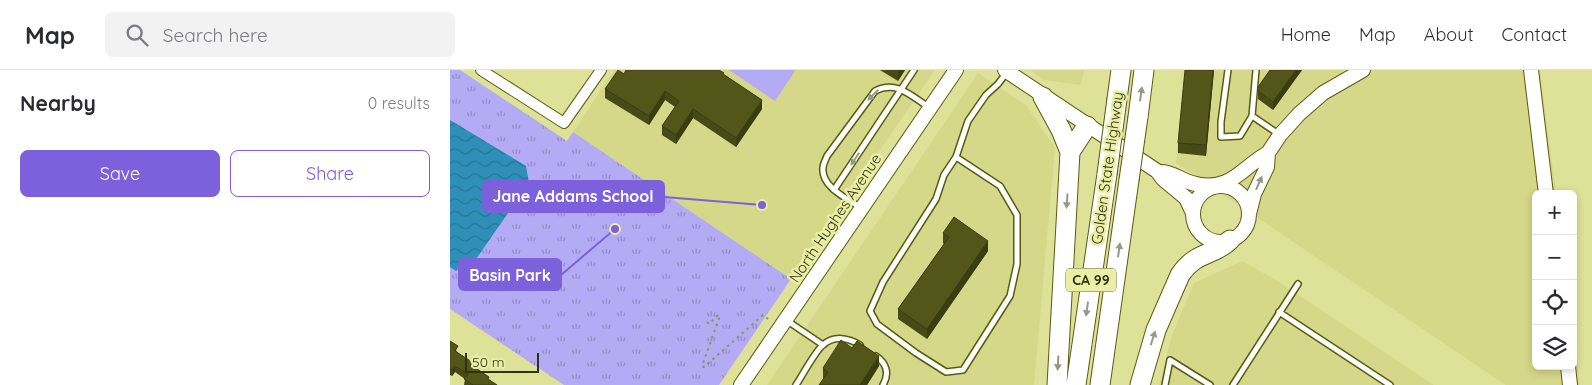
<!DOCTYPE html>
<html lang="en">
<head>
<meta charset="utf-8">
<style>
	body { margin:0; font-family:Quicksand,sans-serif; background:#f2f2f3; color:#2b2b33 }
	.controls { position:absolute; right:15px; bottom:15px; display:grid; overflow:hidden; border-radius:8px; box-shadow:0 2px 8px #0003 }
	.controls button { width:45px; height:45px; display:grid; place-items:center; padding:0; border:0; border-bottom:1px solid #e1e1e2; background:#fff; color:#2b2b33; font:25px sans-serif }
	.scale { position:absolute; left:15px; bottom:12px; width:74px; box-sizing:border-box; padding-left:5px; border:2px solid #313214; border-top:0; font-size:14px; line-height:18px; white-space:nowrap; color:#313214; -webkit-text-stroke:4px #ebefa6; paint-order:stroke }
	.list { margin:0; padding:0; list-style:none }
	h2 { display:flex; justify-content:space-between; align-items:center; height:65px; margin:0; padding:0 20px; font-size:21px }
	h2 small { font-size:16px; font-weight:400; color:#7c7c81 }
	.actions { display:flex; gap:10px; padding:15px 20px }
	.actions a { flex:1; padding:11px 0; border:1px solid #7d60db; border-radius:8px; text-align:center; font-size:18px; color:#7d60db }
	.actions .main { background:#7d60db; color:#fff }
	.icon { flex:none; width:28px; height:28px; fill:none; stroke:currentColor; stroke-width:2; stroke-linecap:round; stroke-linejoin:round }
	.map { position:relative; flex:none; width:1142px; height:315px; overflow:hidden }
	header { display:flex; align-items:center; gap:30px; box-sizing:border-box; height:70px; padding:0 25px; background:#fff; border-bottom:1px solid #e1e1e2 }
	header strong { font-size:24px }
	nav { display:flex; gap:28px; margin-inline-start:auto; font-size:18px }
	.search { width:350px; height:45px; background:#f2f2f3; display:flex; align-items:center; gap:12px; box-sizing:border-box; padding:0 18px; border-radius:8px; color:#7c7c81; font-size:19px }
	main { display:flex }
	aside { flex:1; background:#fff }
	.map>svg:first-child { display:block }
	.built { fill:#d5d888 }
	.grass { fill:url(#grass-tufts) }
	.garden { fill:#b5abf4 }
	.water { fill:url(#water-waves) }
	.lines { fill:none; stroke-linecap:round; stroke-linejoin:round }
	.lane-casing { stroke:#5a5b0e; stroke-width:8 }
	.street-casing { stroke:#5a5b0e; stroke-width:12 }
	.secondary-casing { stroke:#5a5b0e; stroke-width:16 }
	.highway-casing { stroke:#5a5b0e; stroke-width:21 }
	.path { stroke:#90935d; stroke-width:2; stroke-dasharray:2.5 4; stroke-linecap:butt }
	.lane { stroke:#fff; stroke-width:5 }
	.street { stroke:#fff; stroke-width:10 }
	.secondary { stroke:#fff; stroke-width:14 }
	.highway { stroke:#fff; stroke-width:19 }
	.highway-bridge-casing { stroke:#5a5b0e; stroke-width:21; stroke-linecap:butt }
	.highway-bridge { stroke:#fff; stroke-width:19 }
	.wall { fill:#474916 }
	.shaded-wall { fill:#3a3c12 }
	.building { fill:#535519; stroke:#3a3c12 }
	.oneway { fill:#98988a }
	.labels { text-anchor:middle; dominant-baseline:central; stroke-width:5; stroke-linejoin:round; paint-order:stroke }
	.shield { fill:#ebefa6; stroke:#696b40; stroke-width:1 }
	.shield-label { font-size:14px; font-weight:bold; fill:#313214 }
	.street-label { font-size:15px; fill:#313214; stroke:#ebefa6 }
	.leader { fill:none; stroke:#7d60db; stroke-width:2 }
	.callout-dot { fill:#7d60db; stroke:#ebefa6; stroke-width:2 }
	.callout { fill:#7d60db; stroke:#7d60db; stroke-width:2 }
	.callout-label { font-size:16px; text-anchor:middle; font-weight:bold; fill:#fff }
</style>
</head>
<body>
<header>
<strong>Map</strong>
<div class="search"><svg class="icon" aria-label="search" viewBox="0 0 24 24"><circle cx="10" cy="10" r="6"/><path d="M15 15l6 6"/></svg>Search here</div>
<nav><a>Home</a><a>Map</a><a>About</a><a>Contact</a></nav>
</header>
<main>
<aside>
<h2>Nearby<small>0 results</small></h2>
<ul class="list">
</ul>
<div class="actions"><a class="main">Save</a><a>Share</a></div>
</aside>
<div class="map">
<svg width="1142" height="315" viewBox="0 0 1142 315">
	<defs>
		<pattern id="grass-tufts" width="24" height="20" patternUnits="userSpaceOnUse" patternTransform="scale(1.25)"><rect width="24" height="20" fill="#b5abf4"/><path d="M3 7l-1-3M5 7V3M7 7l1-3M15 17l-1-3M17 17v-4M19 17l1-3" fill="none" stroke="#948cc4"/></pattern>
		<pattern id="water-waves" width="16" height="10" patternUnits="userSpaceOnUse" patternTransform="scale(1.25)"><rect width="16" height="10" fill="#2e90b8"/><path d="M0 5q4-4 8 0t8 0" fill="none" stroke="#287694"/></pattern>
	</defs>
	<rect width="100%" height="100%" fill="#dee299"/>
	<path class="built" d="M164,0H485L341,209L123,62Z
		M580,0H634L631,15L594,10Z
		M734,0H1090L1106,124H1086V296H1123V255L1130,315H1056L726,93Z
		M528,3L576,35L605,78L584,315H317Z
		M792,191L828,211L984,315H709L722,265L744,213Z"/>
	<path class="grass" d="M0,0H10L117,71L123,62L341,209L269,315H114L0,239Z"/>
	<path class="garden" d="M279,0H344L345,1L325,31Z"/>
	<path class="water" d="M0,50L76,96L79,113L24,192L16,193L6,201L0,197Z"/>
	<g class="lines">
		<defs>
			<path id="lane" d="M778,0L771,52V67L790,66L802,46
				M806,0L802,46L830,65
				M506,87L550,116L567,145V194L560,226L513,300L496,302L466,283L427,254L420,241L433,212L486,129L494,105L506,87L518,51L536,25L548,14L557,2
				M384,120L464,0
				M411,138C398,129 371,117 373,98C373,94 376,89 377,86L425,21C447,10 461,26 480,38
				M829,242L940,315
				M336,250L373,275
				M426,286C436,293 440,303 433,315
				M346,315C352,306 366,280 373,275C384,265 399,268 410,275
				M715,315L720,290L760,315
				M783,315L848,214"/>
			<path id="street" d="M31,0L114,53L151,0"/>
			<path id="secondary" d="M555,0L707,101L713,109L736,128L743,143
				M1081,0L1096,124
				M713,102C724,103 734,112 746,114C781,122 792,97 818,83
				M743 144a28 28 0 1 1 56 0a28 28 0 1 1-56 0Z
				M799,144L804,124L817,97L818,83L830,65L849,44L873,23L913,0
				M1118,296L1120,315
				M291,315L506,0"/>
			<path id="highway" d="M593,27L611,60L620,82L607,315
				M667,29L671,0
				M688,47L694,0
				M620,82L637,56
				M626,315L657,104
				M650,315L679,110
				M690,315L706,260L730,205C747,180 763,187 780,170"/>
		</defs>
		<use href="#lane" class="lane-casing"/>
		<use href="#street" class="street-casing"/>
		<use href="#secondary" class="secondary-casing"/>
		<use href="#highway" class="highway-casing"/>
		<path class="path" d="M257,252L259,254L268,245L270,246L252,296L254,297L313,245L318,249"/>
		<use href="#lane" class="lane"/>
		<use href="#street" class="street"/>
		<use href="#secondary" class="secondary"/>
		<use href="#highway" class="highway"/>
		<defs>
			<path id="highway-bridge" d="M657,104L667,29
				M679,110L688,47"/>
		</defs>
		<use href="#highway-bridge" class="highway-bridge-casing"/>
		<use href="#highway-bridge" class="highway-bridge"/>
	</g>
	<path class="wall" d="M430,0H455L448,11Z
		M764,0L756,86L728,83V73Z
		M820,0H852L823,40L808,29V17Z
		M174,4L274,5L312,39L286,77L243,48L226,74L212,65V56L225,37L215,30L199,55L155,28V19Z
		M493,163L538,181L477,269L448,249V239L494,174L493,173Z
		M0,272L8,283L22,296L39,310L47,315H14L15,309L5,302L2,306L0,305Z
		M429,296L417,315H369L374,309L373,308V298Z"/>
	<path class="shaded-wall" d="M450,0H455L448,11V2Z
		M763,0H764L756,86V75Z
		M846,0H852L823,40V32Z
		M215,21V30L199,55V46Z
		M312,30V39L286,77V68Z
		M243,39V48L226,74V65Z
		M538,171V181L477,269V259Z
		M429,286V296L417,315H410Z
		M5,296V302L2,306V300Z"/>
	<path class="building" d="M168,0L174,4L176,0H269L274,3L273,4L312,30L286,68L243,39L226,65L212,56L229,31L215,21L199,46L155,19Z
		M735,0H763L756,75L728,73Z
		M820,0H846L823,32L808,21V17Z
		M504,147L538,171L477,259L448,239L499,167L493,163Z
		M391,270L402,278L407,271L429,286L410,315H369L378,302L373,298Z
		M0,271L8,276L5,281L22,292L21,295L39,307L38,309L47,315H23L14,309L18,304L5,296L2,300L0,299Z"/>
	<defs><path id="oneway-solid" d="M-6-.8H1V-3.2L6.5 0L1 3.2V.8H-6Z" transform="scale(1.25)"/></defs>
	<g class="oneway">
		<use href="#oneway-solid" transform="translate(691 24) rotate(-82)"/>
		<use href="#oneway-solid" transform="translate(423 25) rotate(134)"/>
		<use href="#oneway-solid" transform="translate(405 89) rotate(124)"/>
		<use href="#oneway-solid" transform="translate(809 113) rotate(-66)"/>
		<use href="#oneway-solid" transform="translate(617 131) rotate(94)"/>
		<use href="#oneway-solid" transform="translate(669 180) rotate(-82)"/>
		<use href="#oneway-solid" transform="translate(637 239) rotate(98)"/>
		<use href="#oneway-solid" transform="translate(703 268) rotate(-72)"/>
		<use href="#oneway-solid" transform="translate(608 293) rotate(93)"/>
	</g>
	<g class="labels">
		<rect class="shield" x="616" y="198.5" width="50" height="23" rx="4"/>
		<g class="shield-label">
			<text x="641" y="210">CA 99</text>
		</g>
		<g class="street-label">
			<text transform="translate(657 98) rotate(-82)">Golden State Highway</text>
			<text transform="translate(385 148) rotate(-56)">North Hughes Avenue</text>
		</g>
	</g>
	<path class="leader" d="M312 135L214 127M165 159L111 205"/>
	<g class="callout-dot">
		<circle cx="312" cy="135" r="5"/>
		<circle cx="165" cy="159" r="5"/>
	</g>
	<g class="callout">
		<rect x="33" y="111" width="181" height="31" rx="5"/>
		<rect x="9" y="189" width="102" height="31" rx="5"/>
	</g>
	<g class="callout-label">
		<text x="123" y="132">Jane Addams School</text>
		<text x="60" y="211">Basin Park</text>
	</g>
</svg>
<div class="controls">
<button>+</button>
<button>−</button>
<button><svg class="icon" aria-label="locate" viewBox="0 0 24 24"><circle cx="12" cy="12" r="6"/><path d="M12 2v4M12 18v4M2 12h4M18 12h4"/></svg></button>
<button><svg class="icon" aria-label="layers" viewBox="0 0 24 24"><path d="M12 4l9 5-9 5-9-5zM3 14l9 5 9-5"/></svg></button>
</div>
<div class="scale">50 m</div>
</div>
</main>
</body>
</html>
